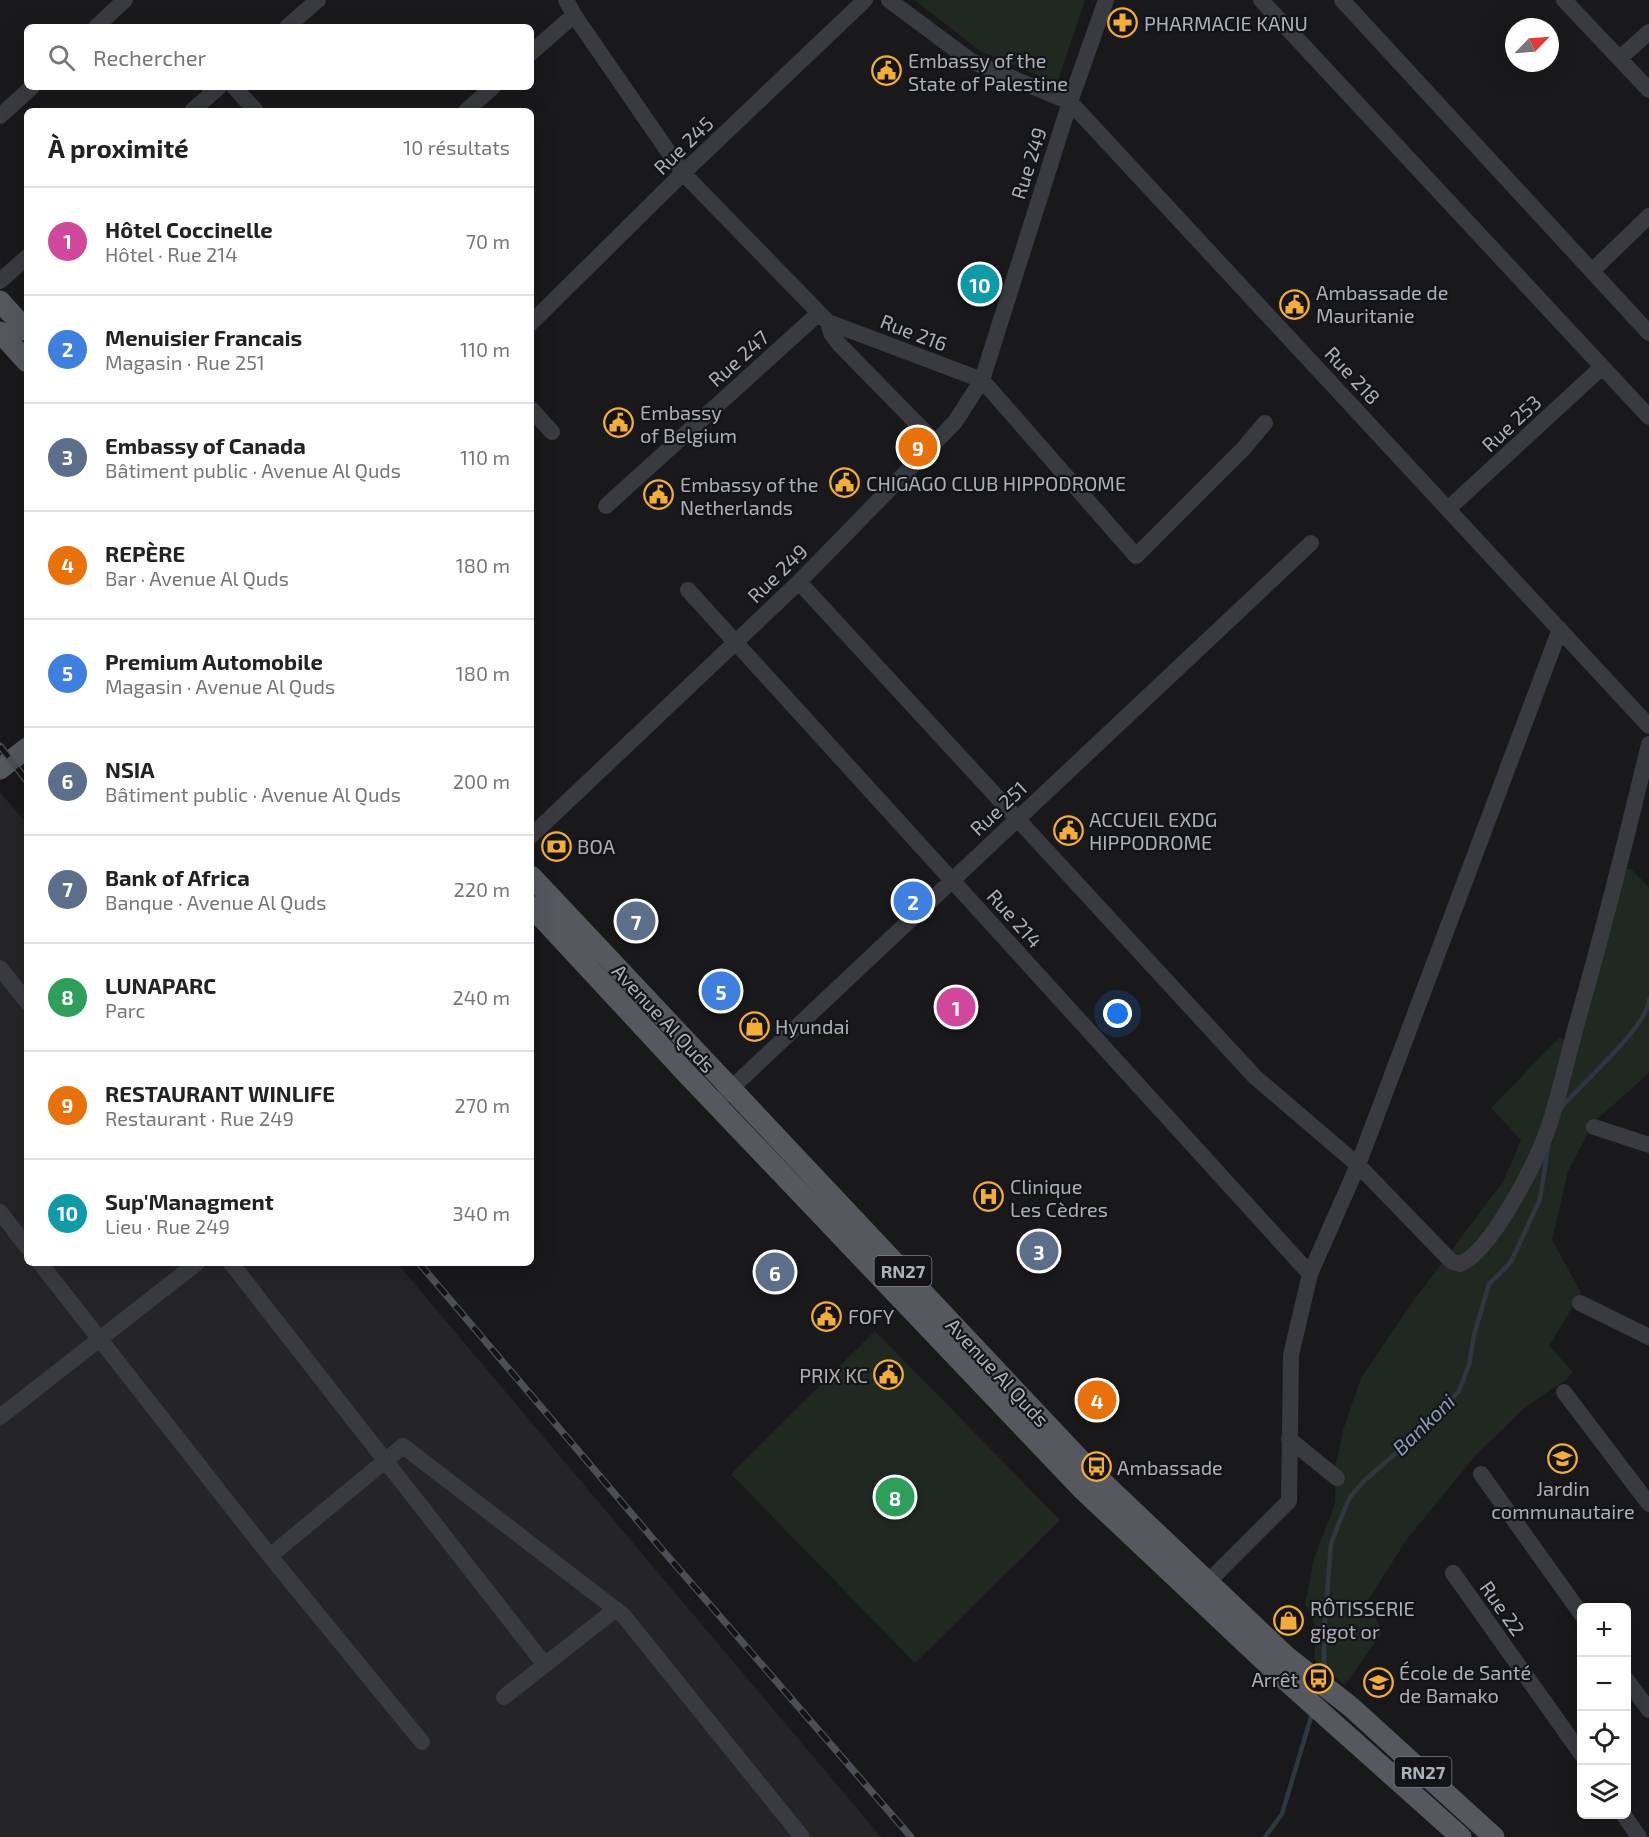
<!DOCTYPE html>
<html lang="fr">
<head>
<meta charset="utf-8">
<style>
	body { margin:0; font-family:"Exo 2",sans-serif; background:#f2f2f2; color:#222 }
	.controls { position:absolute; right:18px; bottom:18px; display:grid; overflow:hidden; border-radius:9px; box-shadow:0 6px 24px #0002 }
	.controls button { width:54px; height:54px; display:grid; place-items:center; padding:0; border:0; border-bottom:2px solid #e0e0e0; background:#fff; color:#222; font:30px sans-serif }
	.compass { position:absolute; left:1505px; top:18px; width:54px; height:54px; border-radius:50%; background:#fff; box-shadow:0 6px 24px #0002; rotate:65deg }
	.you { position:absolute; left:1118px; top:1014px; width:21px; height:21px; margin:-15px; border:4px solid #fff; border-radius:50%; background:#1a73e8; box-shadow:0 0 0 9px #1a73e833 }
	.badge { display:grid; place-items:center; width:39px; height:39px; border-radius:50%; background:#1a73e8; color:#fff; font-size:20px; font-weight:700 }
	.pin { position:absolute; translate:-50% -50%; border:3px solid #fff; box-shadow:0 2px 6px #0006 }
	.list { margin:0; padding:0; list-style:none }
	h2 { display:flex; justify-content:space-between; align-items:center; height:78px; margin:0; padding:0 24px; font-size:26px }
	h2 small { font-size:20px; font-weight:400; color:#767676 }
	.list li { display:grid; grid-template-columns:39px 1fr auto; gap:18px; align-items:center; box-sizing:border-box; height:108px; padding:0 24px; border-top:2px solid #e0e0e0 }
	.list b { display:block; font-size:22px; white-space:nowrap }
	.list p { margin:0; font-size:20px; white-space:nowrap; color:#767676 }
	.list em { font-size:20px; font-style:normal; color:#767676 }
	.icon { flex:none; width:33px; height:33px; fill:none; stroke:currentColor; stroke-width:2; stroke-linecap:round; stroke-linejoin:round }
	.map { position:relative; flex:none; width:1649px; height:1837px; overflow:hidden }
	.search { position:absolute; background:#fff; box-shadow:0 6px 24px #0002; left:24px; top:24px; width:510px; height:66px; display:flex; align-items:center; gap:15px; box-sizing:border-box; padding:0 21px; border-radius:9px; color:#767676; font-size:22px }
	.panel { position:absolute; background:#fff; box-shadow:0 6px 24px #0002; left:24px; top:108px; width:510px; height:1158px; border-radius:9px }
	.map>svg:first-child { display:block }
	.built { fill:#252528 }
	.green { fill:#202921 }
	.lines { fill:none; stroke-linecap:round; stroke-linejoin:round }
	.stream { stroke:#2e383f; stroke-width:4.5 }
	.minor { stroke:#393b40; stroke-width:16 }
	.major { stroke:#55585f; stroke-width:21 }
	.rail-casing { stroke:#4c4f55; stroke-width:7 }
	.rail { stroke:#141416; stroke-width:4.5; stroke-dasharray:14; stroke-linecap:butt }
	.labels { text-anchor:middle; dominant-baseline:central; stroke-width:4.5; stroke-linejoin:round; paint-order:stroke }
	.shield { fill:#141416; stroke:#7e818a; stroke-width:1.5 }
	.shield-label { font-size:18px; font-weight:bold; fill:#abb0bb }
	.poi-label { font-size:20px; fill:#abb0bb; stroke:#141416; text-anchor:start }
	.street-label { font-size:20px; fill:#abb0bb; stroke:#141416 }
	.water-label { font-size:21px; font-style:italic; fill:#829fb6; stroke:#141416 }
</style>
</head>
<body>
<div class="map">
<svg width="1649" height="1837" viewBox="0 0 1649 1837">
	<rect width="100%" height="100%" fill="#19191b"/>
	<path class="built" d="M0,792L27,824V1263H397L881,1837H0Z"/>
	<path class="green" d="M915,0H1085L1057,83L980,51Z
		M1625,869H1631L1649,887V1073L1594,1122L1568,1171L1552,1240L1581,1293L1549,1346L1573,1372L1567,1379L1524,1408L1475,1456L1407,1539L1368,1600L1370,1608L1382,1632L1345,1685L1314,1659C1316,1637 1318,1622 1305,1604L1314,1559L1335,1504L1336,1465L1343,1430L1361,1378L1414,1300L1503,1182L1521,1140L1491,1108L1560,1037L1570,1045Z
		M875,1331L1060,1520L915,1663L731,1474Z"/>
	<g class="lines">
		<path class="stream" d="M1561,1108C1581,1083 1646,1029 1649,1000
			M1322,1677L1324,1669V1634L1331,1544L1342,1515L1350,1497L1365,1480L1419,1433L1459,1391L1469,1365L1474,1335L1489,1284L1511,1262L1540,1199L1548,1148
			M1265,1837L1282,1814L1312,1714"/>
		<path class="minor" d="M566,0L574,15L683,173L828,322L982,380L1136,556L1243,449L1265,423
			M889,0L971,61L1070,102L1649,726
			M1261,0L1649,417
			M1342,0L1649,333
			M1564,0L1649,90
			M96,27L125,0
			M287,27L318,0
			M531,53L574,15
			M1620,58L1649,32
			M234,87L256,111
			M192,111L219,87
			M466,111L493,87
			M0,116L32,87
			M1592,271L1649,216
			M0,281L27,257
			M828,322L831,333L839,344L935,442
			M531,323L683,173L865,0
			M531,409L552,432
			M606,506L819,313
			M1448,509L1602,367
			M799,582L1255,1077L1358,1165L1451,1261L1460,1264C1492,1251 1536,1162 1548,1129C1560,1093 1568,1055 1578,1019C1604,928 1627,836 1649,744
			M688,590L1310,1274
			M531,836L799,582L955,422L982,380L1070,102L1106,0
			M0,968L27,1002
			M722,1097L1311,543
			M1594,1127L1649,1145
			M0,1212L27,1247
			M40,1263L270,1556L422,1742
			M231,1263L545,1665
			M1580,1303L1649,1337
			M1564,1392L1649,1504
			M0,1417L197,1263
			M1289,1439L1337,1478
			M1481,1474L1582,1615
			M270,1556L403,1446L623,1615L802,1837
			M1453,1573L1582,1755
			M1208,1582L1289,1501L1291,1355L1310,1274L1358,1165L1560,629
			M1626,1679L1649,1710
			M504,1697L616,1609
			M1623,1814L1639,1837"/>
		<path class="major" d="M0,301L27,331
			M0,332L27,362
			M0,769L27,748
			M531,876L1088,1468L1286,1656L1351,1707L1494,1837
			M531,906L686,1073L1082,1489L1274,1670L1461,1837"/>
		<defs>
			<path id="rail" d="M0,746L27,781
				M419,1263L659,1546L911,1837"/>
		</defs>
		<use href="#rail" class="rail-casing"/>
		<use href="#rail" class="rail"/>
	</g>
	<defs>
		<symbol id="pharmacy-ring" viewBox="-11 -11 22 22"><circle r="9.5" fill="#141416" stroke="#f4ad37" stroke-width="1.5"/><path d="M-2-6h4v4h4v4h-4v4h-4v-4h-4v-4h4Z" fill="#f4ad37"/></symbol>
		<symbol id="civic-ring" viewBox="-11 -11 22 22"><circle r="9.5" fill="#141416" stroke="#f4ad37" stroke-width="1.5"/><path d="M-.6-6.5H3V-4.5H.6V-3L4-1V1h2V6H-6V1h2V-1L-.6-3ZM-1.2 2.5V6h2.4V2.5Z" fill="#f4ad37"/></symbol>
		<symbol id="bank-ring" viewBox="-11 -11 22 22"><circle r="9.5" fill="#141416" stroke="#f4ad37" stroke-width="1.5"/><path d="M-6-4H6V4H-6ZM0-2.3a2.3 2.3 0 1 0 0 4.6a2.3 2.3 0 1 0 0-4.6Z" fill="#f4ad37"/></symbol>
		<symbol id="shop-ring" viewBox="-11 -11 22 22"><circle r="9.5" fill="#141416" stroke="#f4ad37" stroke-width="1.5"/><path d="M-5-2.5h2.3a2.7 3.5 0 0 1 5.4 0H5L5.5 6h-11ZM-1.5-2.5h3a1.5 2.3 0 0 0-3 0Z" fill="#f4ad37"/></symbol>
		<symbol id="hospital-ring" viewBox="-11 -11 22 22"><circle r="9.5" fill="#141416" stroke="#f4ad37" stroke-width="1.5"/><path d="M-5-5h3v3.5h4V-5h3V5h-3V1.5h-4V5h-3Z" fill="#f4ad37"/></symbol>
		<symbol id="school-ring" viewBox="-11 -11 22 22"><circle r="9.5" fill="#141416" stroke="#f4ad37" stroke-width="1.5"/><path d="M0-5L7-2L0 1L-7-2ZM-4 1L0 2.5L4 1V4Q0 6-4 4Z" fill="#f4ad37"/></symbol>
		<symbol id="bus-ring" viewBox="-11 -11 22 22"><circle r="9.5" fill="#141416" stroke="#f4ad37" stroke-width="1.5"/><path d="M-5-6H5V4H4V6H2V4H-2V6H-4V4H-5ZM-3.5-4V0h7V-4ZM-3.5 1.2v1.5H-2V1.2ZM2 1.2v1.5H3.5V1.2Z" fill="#f4ad37"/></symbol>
		<symbol id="university-ring" viewBox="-11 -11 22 22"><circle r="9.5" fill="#141416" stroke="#f4ad37" stroke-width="1.5"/><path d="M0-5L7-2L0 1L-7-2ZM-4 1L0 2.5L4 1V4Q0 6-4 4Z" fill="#f4ad37"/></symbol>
	</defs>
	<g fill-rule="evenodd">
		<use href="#pharmacy-ring" x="1106" y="6" width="33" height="33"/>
		<use href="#civic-ring" x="870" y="54" width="33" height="33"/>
		<use href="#civic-ring" x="1278" y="288" width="33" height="33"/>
		<use href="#civic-ring" x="602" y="406" width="33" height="33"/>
		<use href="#civic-ring" x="828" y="466" width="33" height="33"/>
		<use href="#civic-ring" x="642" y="478" width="33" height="33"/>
		<use href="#civic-ring" x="1052" y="814" width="33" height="33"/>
		<use href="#bank-ring" x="540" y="830" width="33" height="33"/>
		<use href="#shop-ring" x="738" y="1010" width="33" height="33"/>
		<use href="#hospital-ring" x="972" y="1180" width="33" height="33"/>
		<use href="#civic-ring" x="810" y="1300" width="33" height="33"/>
		<use href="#civic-ring" x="872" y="1358" width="33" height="33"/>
		<use href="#school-ring" x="1546" y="1442" width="33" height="33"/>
		<use href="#bus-ring" x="1080" y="1450" width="33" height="33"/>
		<use href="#shop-ring" x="1272" y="1604" width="33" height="33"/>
		<use href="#bus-ring" x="1302" y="1662" width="33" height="33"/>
		<use href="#university-ring" x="1362" y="1666" width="33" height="33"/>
	</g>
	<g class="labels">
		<g class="shield">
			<rect x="874.5" y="1256" width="57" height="30" rx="4.5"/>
			<rect x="1394.5" y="1757" width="57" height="30" rx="4.5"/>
		</g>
		<g class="shield-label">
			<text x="903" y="1271">RN27</text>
			<text x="1423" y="1772">RN27</text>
		</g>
		<g class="poi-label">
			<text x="1144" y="23">PHARMACIE KANU</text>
			<text x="908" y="60">Embassy of the<tspan x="908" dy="23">State of Palestine</tspan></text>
			<text x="1316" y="292">Ambassade de<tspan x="1316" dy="23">Mauritanie</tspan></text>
			<text x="640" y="412">Embassy<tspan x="640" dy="23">of Belgium</tspan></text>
			<text x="866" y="483">CHIGAGO CLUB HIPPODROME</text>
			<text x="680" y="484">Embassy of the<tspan x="680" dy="23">Netherlands</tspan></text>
			<text x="1089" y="819">ACCUEIL EXDG<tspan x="1089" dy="23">HIPPODROME</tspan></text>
			<text x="577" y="846">BOA</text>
			<text x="775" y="1026">Hyundai</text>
			<text x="1010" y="1186">Clinique<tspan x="1010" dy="23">Les Cèdres</tspan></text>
			<text x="848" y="1316">FOFY</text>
			<text x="868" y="1375" text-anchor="end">PRIX KC</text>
			<text x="1117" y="1467">Ambassade</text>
			<text x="1563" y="1488" text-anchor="middle">Jardin<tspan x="1563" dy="23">communautaire</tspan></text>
			<text x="1310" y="1608">RÔTISSERIE<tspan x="1310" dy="23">gigot or</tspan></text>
			<text x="1399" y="1672">École de Santé<tspan x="1399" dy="23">de Bamako</tspan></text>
			<text x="1298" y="1679" text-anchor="end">Arrêt</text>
		</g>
		<g class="street-label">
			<text transform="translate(683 145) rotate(-44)">Rue 245</text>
			<text transform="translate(1028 163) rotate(-72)">Rue 249</text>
			<text transform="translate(914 332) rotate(21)">Rue 216</text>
			<text transform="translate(738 358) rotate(-42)">Rue 247</text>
			<text transform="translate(1353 375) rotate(47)">Rue 218</text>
			<text transform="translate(1511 423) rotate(-43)">Rue 253</text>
			<text transform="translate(777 573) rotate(-44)">Rue 249</text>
			<text transform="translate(998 808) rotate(-43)">Rue 251</text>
			<text transform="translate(1015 918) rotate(48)">Rue 214</text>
			<text transform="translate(664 1018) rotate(47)">Avenue Al Quds</text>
			<text transform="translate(998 1372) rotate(47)">Avenue Al Quds</text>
			<text transform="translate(1503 1608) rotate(55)">Rue 22</text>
		</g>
		<g class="water-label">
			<text transform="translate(1423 1424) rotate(-44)">Bankoni</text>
		</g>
	</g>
</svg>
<div class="controls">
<button>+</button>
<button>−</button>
<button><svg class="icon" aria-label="locate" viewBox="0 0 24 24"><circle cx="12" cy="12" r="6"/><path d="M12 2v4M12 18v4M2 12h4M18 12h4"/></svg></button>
<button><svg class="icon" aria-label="layers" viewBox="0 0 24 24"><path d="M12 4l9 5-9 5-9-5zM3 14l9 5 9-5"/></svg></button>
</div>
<svg class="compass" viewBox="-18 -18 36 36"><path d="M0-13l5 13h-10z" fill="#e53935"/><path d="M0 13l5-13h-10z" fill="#767676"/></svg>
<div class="you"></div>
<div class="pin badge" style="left:956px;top:1007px;background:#d1479c">1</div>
<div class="pin badge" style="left:913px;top:901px;background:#3f7fe0">2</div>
<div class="pin badge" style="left:1039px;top:1251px;background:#5c6f8a">3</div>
<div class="pin badge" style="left:1097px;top:1400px;background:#e8710a">4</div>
<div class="pin badge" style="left:721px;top:991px;background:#3f7fe0">5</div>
<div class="pin badge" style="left:775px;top:1272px;background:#5c6f8a">6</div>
<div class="pin badge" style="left:636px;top:921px;background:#5c6f8a">7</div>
<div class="pin badge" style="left:895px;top:1497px;background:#2e9e5b">8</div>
<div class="pin badge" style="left:918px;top:447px;background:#e8710a">9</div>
<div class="pin badge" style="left:980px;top:284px;background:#0f9aa8">10</div>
<div class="search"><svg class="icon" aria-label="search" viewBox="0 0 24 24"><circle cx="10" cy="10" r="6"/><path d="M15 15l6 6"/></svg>Rechercher</div>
<section class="panel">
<h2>À proximité<small>10 résultats</small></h2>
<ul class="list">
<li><span class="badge" style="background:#d1479c">1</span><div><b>Hôtel Coccinelle</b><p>Hôtel · Rue 214</p></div><em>70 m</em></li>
<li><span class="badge" style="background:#3f7fe0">2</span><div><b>Menuisier Francais</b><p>Magasin · Rue 251</p></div><em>110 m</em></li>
<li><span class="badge" style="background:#5c6f8a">3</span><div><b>Embassy of Canada</b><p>Bâtiment public · Avenue Al Quds</p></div><em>110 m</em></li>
<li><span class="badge" style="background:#e8710a">4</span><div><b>REPÈRE</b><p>Bar · Avenue Al Quds</p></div><em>180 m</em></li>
<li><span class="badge" style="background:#3f7fe0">5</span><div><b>Premium Automobile</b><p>Magasin · Avenue Al Quds</p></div><em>180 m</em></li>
<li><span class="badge" style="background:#5c6f8a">6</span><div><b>NSIA</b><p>Bâtiment public · Avenue Al Quds</p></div><em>200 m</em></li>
<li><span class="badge" style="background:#5c6f8a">7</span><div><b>Bank of Africa</b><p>Banque · Avenue Al Quds</p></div><em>220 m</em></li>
<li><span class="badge" style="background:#2e9e5b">8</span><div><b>LUNAPARC</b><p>Parc</p></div><em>240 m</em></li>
<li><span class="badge" style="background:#e8710a">9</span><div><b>RESTAURANT WINLIFE</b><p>Restaurant · Rue 249</p></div><em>270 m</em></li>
<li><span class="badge" style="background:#0f9aa8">10</span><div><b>Sup'Managment</b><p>Lieu · Rue 249</p></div><em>340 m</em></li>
</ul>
</section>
</div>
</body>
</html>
